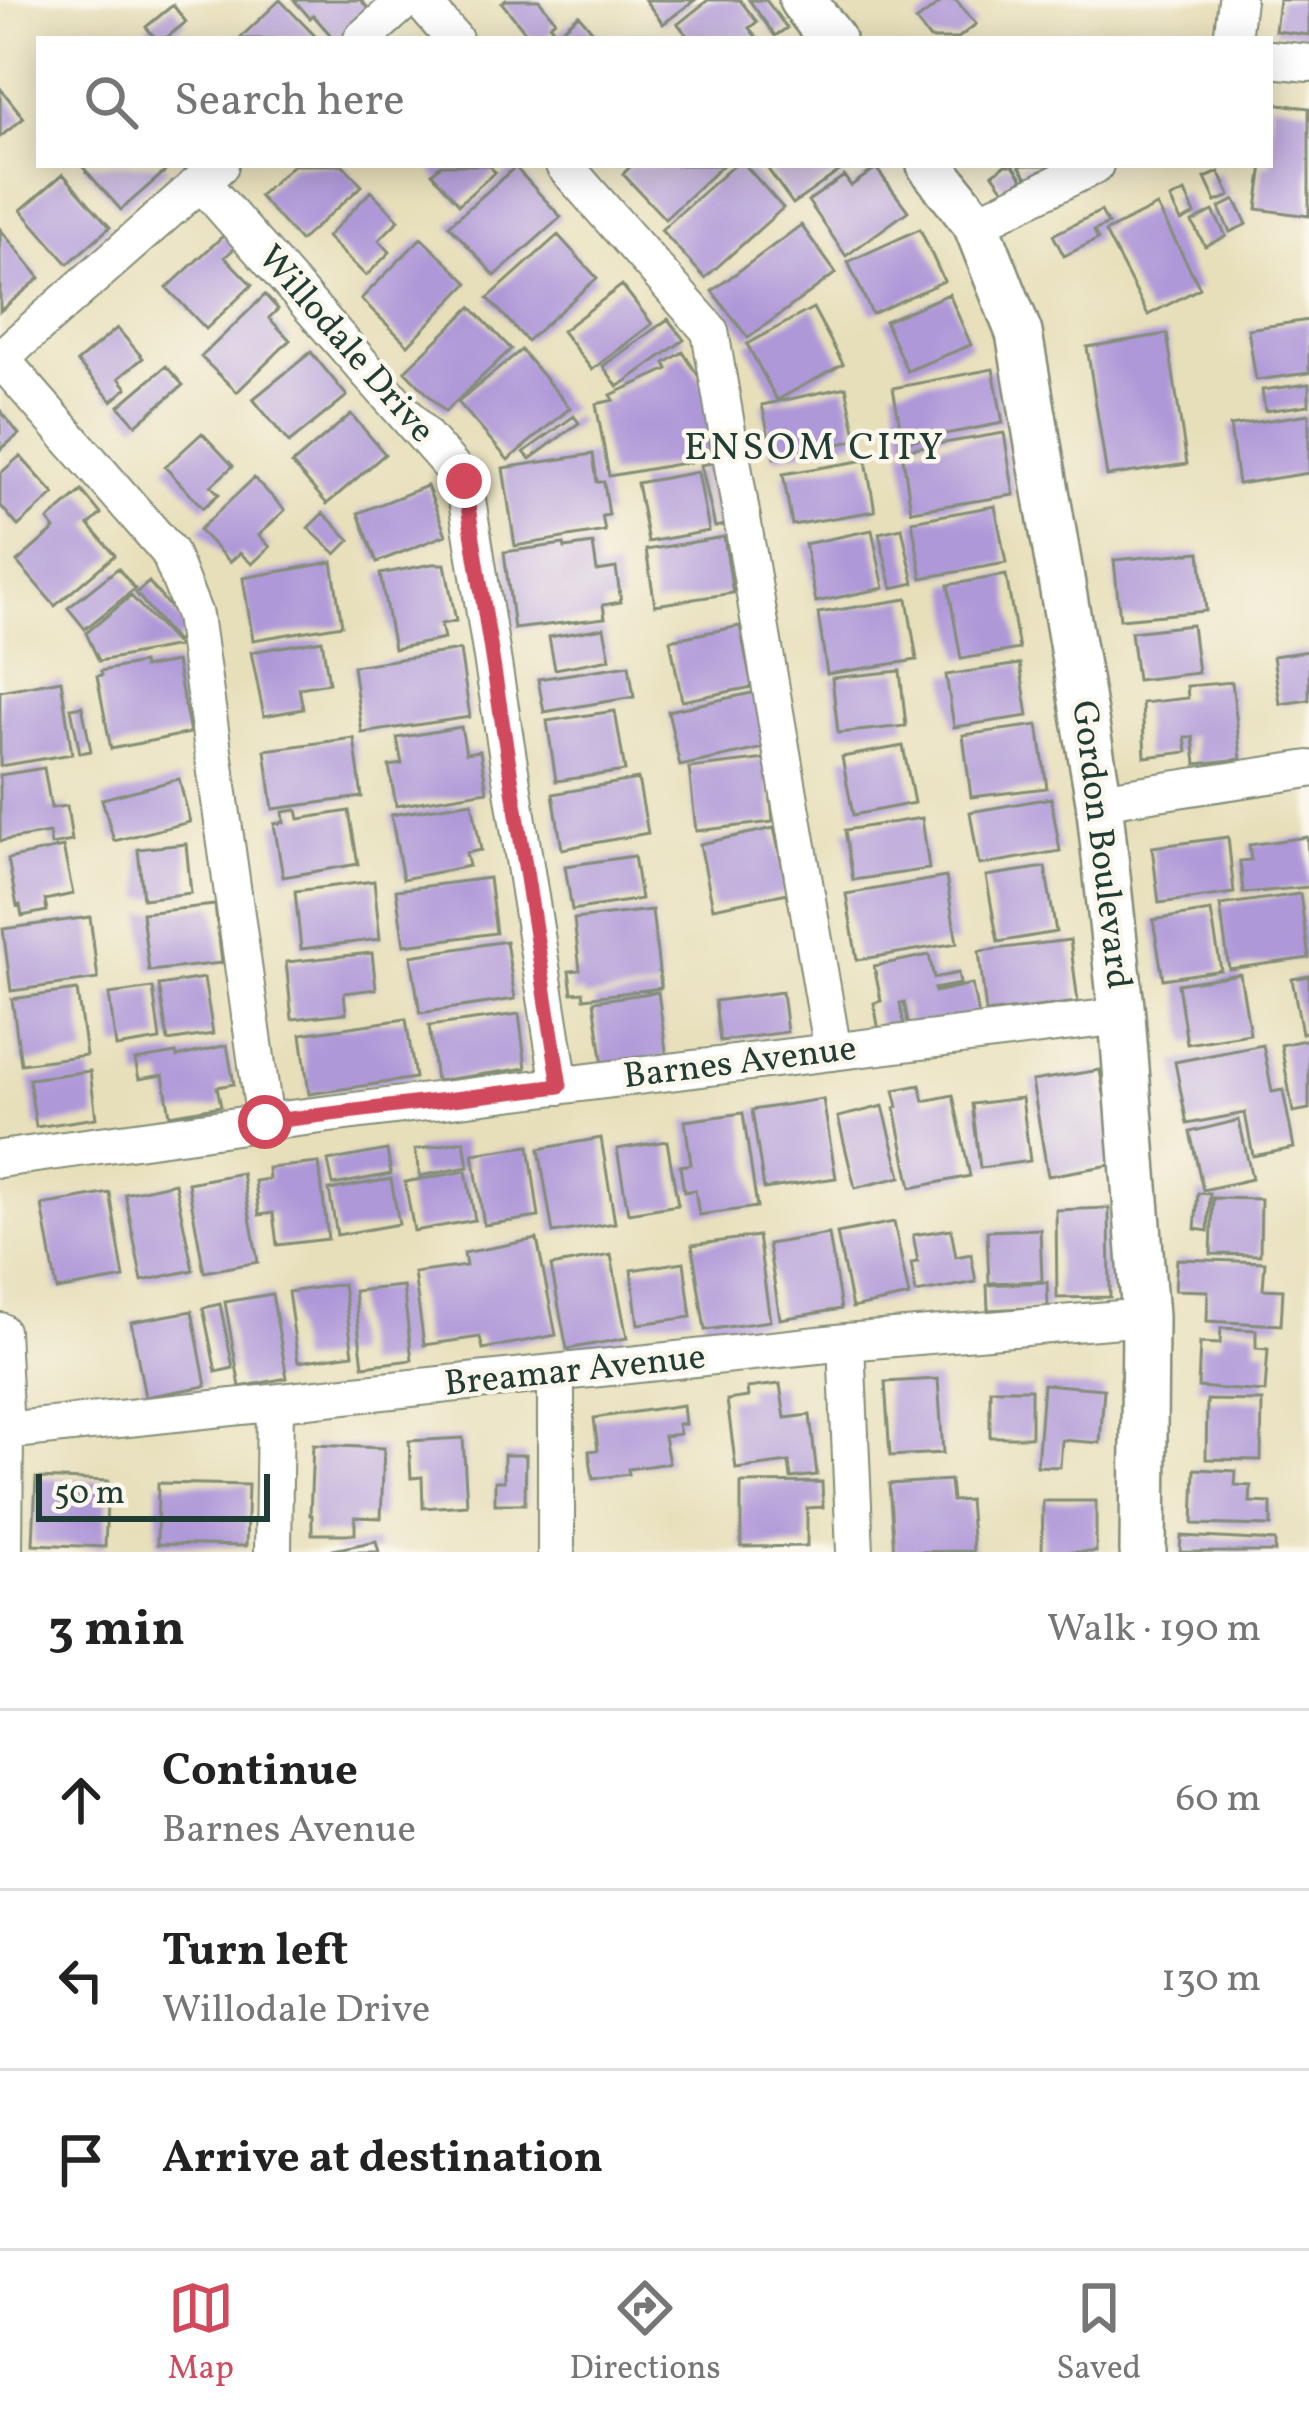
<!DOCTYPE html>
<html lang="en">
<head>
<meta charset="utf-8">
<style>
	body { margin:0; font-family:Vollkorn,serif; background:#f2f2f2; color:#222 }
	.scale { position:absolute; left:36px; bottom:30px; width:234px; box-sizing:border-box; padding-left:12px; border:6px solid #1f3d34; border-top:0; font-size:33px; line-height:42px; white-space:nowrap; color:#1f3d34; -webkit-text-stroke:9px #fbf7ec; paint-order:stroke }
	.stop { position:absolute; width:36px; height:36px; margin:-27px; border:9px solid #d1495b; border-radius:50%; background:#fff }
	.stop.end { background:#d1495b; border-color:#fff; box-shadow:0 3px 12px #0008 }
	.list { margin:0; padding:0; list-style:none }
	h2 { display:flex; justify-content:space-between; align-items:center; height:156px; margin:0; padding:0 48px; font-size:51px }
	h2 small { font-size:39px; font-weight:400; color:#767676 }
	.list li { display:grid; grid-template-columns:78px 1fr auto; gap:36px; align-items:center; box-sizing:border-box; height:180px; padding:0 48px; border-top:3px solid #e0e0e0 }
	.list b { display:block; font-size:45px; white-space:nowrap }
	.list p { margin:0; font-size:39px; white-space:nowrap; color:#767676 }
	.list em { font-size:39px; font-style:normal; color:#767676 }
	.icon { flex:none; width:66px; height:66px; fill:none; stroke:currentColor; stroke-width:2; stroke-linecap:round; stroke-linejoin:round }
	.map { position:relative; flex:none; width:1309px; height:1552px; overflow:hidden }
	.search { position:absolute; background:#fff; box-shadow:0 6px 30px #0003; left:36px; right:36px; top:36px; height:132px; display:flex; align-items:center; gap:30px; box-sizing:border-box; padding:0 42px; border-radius:0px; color:#767676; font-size:45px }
	.sheet { height:696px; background:#fff }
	nav { display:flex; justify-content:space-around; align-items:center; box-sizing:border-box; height:168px; border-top:3px solid #e0e0e0; background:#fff; font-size:33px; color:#767676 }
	nav a { display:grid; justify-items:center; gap:6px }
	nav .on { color:#d1495b }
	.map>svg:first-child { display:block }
	.building { fill:#af98d8 }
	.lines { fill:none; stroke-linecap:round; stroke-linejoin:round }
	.minor-casing { stroke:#838e77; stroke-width:40 }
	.tertiary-casing { stroke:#838e77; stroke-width:50 }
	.minor { stroke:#fff; stroke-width:36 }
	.tertiary { stroke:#fff; stroke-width:45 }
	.route { stroke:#d1495b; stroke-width:15 }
	.labels { text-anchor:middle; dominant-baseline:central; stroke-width:9; stroke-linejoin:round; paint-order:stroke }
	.street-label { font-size:36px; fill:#1f3d34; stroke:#fbf7ec }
	.neighbourhood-label { font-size:39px; letter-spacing:3px; fill:#1f3d34; stroke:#fbf7ec }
</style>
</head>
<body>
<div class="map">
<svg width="1309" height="1552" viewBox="0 0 1309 1552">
	<rect width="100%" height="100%" fill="#fbf7ec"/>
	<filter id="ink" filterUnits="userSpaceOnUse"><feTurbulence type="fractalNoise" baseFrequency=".00833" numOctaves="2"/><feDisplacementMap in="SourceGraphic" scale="24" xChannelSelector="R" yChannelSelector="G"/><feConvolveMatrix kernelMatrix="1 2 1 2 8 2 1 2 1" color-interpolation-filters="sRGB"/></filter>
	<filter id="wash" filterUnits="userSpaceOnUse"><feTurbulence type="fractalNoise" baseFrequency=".004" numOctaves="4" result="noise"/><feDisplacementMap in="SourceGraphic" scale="48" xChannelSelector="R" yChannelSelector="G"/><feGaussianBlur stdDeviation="2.7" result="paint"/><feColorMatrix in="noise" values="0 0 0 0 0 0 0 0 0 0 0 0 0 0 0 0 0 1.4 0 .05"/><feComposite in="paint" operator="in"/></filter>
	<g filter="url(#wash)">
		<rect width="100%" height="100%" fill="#e7dfba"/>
		<g id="blocks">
			<path class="building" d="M280,0L318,39H239Z
				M294,0H361L372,13L341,39H334L313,15L310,18Z
				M506,0H539L555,20L550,25L554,30L543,39H531L502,3Z
				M645,0H695L663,24Z
				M708,0H740L757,22L749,28L758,39H690L678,24Z
				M749,0H766L787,28L775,36Z
				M944,0H956L976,24L957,39H930L916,21Z
				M1279,0H1309V35L1275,31Z
				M173,5L186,22L165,39H156L146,27Z
				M579,15L599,39H551Z
				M0,88L24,118L0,137Z
				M1271,103L1309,108V216L1257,209L1263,165H1270Z
				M81,165H164L168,169L121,210Z
				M293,165H343L362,186L300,241L259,196Z
				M441,165H488L495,172L459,204L432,173Z
				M632,165H723L665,219L623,174Z
				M734,165H745L783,208L705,278L661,230Z
				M765,165H848L793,204Z
				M1005,165H1013L1023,179L1005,191L993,174Z
				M1024,165H1059L1031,183L1020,167Z
				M515,167L561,217L495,276L449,225Z
				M876,168L908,211L846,256L808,201L844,176L851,186Z
				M1219,172L1230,196L1216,202L1205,178Z
				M63,174L110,227L68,264L21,210Z
				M371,191L399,220L379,240L390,252L366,276L327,237Z
				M1185,192L1195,214L1181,221L1170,199Z
				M1235,200L1247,224L1230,232L1219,208Z
				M1157,206L1200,288L1148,315L1105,232Z
				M1101,211L1108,224L1094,231L1098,239L1064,256L1053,235Z
				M1213,211L1226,236L1205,246L1192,222Z
				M801,225L836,273L748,338L712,291Z
				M0,229L40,278L0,311Z
				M920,229L944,281L872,314L848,262Z
				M226,233L238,245L225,257L252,285L206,329L167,288Z
				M558,235L597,278L527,341L488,298Z
				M421,238L468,283L408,345L361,299Z
				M622,285L652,324L592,370L562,331Z
				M949,294L971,345L907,371L885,321Z
				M265,295L278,309L269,318L290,340L237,392L201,357Z
				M471,307L511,349L445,412L405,371Z
				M813,308L843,364L777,400L747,344Z
				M668,319L684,340L618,387L603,366Z
				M1309,320V373L1256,380L1248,329Z
				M117,328L143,358L119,378L127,388L112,401L77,362Z
				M1167,334L1187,464L1107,476L1087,347Z
				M521,350L570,408L508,460L458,402Z
				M311,352L347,396L289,443L253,399Z
				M683,352L706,388L720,452L689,457L690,462L609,476L596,404L614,400L611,395L668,369L665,363Z
				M166,366L183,385L136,425L119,406Z
				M993,369L1003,423L903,442L893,388Z
				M1309,384V405L1265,411L1262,390Z
				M846,387L857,440L774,458L762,405Z
				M0,410L19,434L0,450Z
				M351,414L385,454L327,504L292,464Z
				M1309,414V473L1238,484L1230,426Z
				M574,416L579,423L530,459L524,452Z
				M202,433L233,466L211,486L219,494L203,508L165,467Z
				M1004,433L1014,495L911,511L902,450Z
				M593,454L597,482H604L609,515L602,516L605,531L515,546L503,468Z
				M20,456L54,494L18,526L0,505V474Z
				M866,460L875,511L792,525L783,474Z
				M723,461L737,522L715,527L701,465Z
				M698,472L709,531L648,542L637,483Z
				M254,478L285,510L259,535L270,547L252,564L240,553L230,562L199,530Z
				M427,486L446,535L377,562L358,513Z
				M82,491L101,514L89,525L115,555L55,606L17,562L55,529L48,520Z
				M995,506L1006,563L922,578L912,521Z
				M323,513L350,540L336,554L308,528Z
				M902,528L914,583L892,588L879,533Z
				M872,530L884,588L816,602L805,544Z
				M724,537L733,593L655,605L646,550Z
				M564,544L565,548L593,544L597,571L616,568L621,602L603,605L605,618L514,629L504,552Z
				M1200,552L1206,611L1120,619L1114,560Z
				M332,562L342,625L253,640L243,578Z
				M432,564H445L456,621L441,624L444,639L394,649L380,574Z
				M118,568L135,589L85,629L68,608Z
				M1006,575L1019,649L961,659L948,585Z
				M149,582L189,631L176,642L136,593Z
				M131,596L178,646L99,661L86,633Z
				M907,599L917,660L827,674L818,613Z
				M1192,625L1198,673L1137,680L1131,632Z
				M740,626L752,687L682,701L670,640Z
				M604,628L610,659L555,669L549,637Z
				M322,640L329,683L299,688L303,709L264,716L251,652Z
				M460,650L470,717L362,733L353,666Z
				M1309,651V700L1280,704L1273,656Z
				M176,662L190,733L111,749L97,676L102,675L101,671L142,663L143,668Z
				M1020,664L1028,716L954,727L946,675Z
				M629,665L634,697L544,712L538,679Z
				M900,671L906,726L838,733L832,678Z
				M61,680L72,754L0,766V691Z
				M1232,682L1241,759L1196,764L1193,737H1185L1187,752L1145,757L1142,703L1188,698L1187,686Z
				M761,691L773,746L680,766L668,711Z
				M82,706L91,751L80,753L71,708Z
				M615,711L625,771L556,781L547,721Z
				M1038,725L1047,788L971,797L963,735Z
				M461,727L466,753L480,751L487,791L396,806L389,766L402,764L397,738Z
				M354,738L362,797L273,809L265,750Z
				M903,746L914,803L853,815L842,757Z
				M767,759L773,822L696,831L689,768Z
				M44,768L51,808L67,806L72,841L51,845L49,833L0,841V775Z
				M179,779L190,822L114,841L102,799Z
				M638,779L648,833L562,849L553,794Z
				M1051,798L1060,851L979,865L970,812Z
				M472,802L481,850L466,853L469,866L403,879L391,815Z
				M297,810L299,819L349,811L358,864L283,877L274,824L284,822L283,812Z
				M922,818L929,869L853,880L845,830Z
				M774,828L788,893L713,908L700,844Z
				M1228,837L1234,893L1159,903L1152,847Z
				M1307,837L1309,887L1243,893L1240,861L1251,860L1249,845Z
				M186,844L191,893L143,899L138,849Z
				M63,847L73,894L45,900L47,911L22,916L20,905L17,906L8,859Z
				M634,856L641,899L572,910L565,866Z
				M1045,867L1056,932L998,942L986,876Z
				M946,877L957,943L857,960L846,894Z
				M489,878L496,933L404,945L396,890Z
				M374,881L380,939L301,949L295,891Z
				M1300,894L1309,958L1229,969L1220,905Z
				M215,905L222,963L149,971L142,913Z
				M652,910L661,988L584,998L583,992L572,993L569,971L580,970L574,919Z
				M1211,911L1221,970L1163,979L1153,920Z
				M90,917L98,979L11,991L3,929Z
				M1070,940L1078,1002L986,1013L979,951Z
				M506,941L515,999L420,1013L411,956Z
				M372,953L376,989L344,993L346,1013L292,1019L286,962Z
				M929,955L934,978L958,973L960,984L934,989L935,992L972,984L978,1015L909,1028L904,1002L900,1003L904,1026L879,1031L874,1003L881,1001L874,966Z
				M1240,974L1250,1034L1187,1044L1178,984Z
				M1309,976V1031L1302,1033L1292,979Z
				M204,978L213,1034L168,1041L159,985Z
				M153,988L160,1040L116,1047L109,994Z
				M77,990L86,1055L21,1064L12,999Z
				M658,992L667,1058L603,1066L594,1001Z
				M782,992L787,1032L720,1041L715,1001Z
				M519,1014L526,1068L436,1081L429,1026Z
				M406,1019L415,1078L309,1094L301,1034Z
				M1309,1039V1109L1293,1112L1281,1045Z
				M227,1045L234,1084L217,1087L221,1106L170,1115L163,1075L139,1079L135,1060L176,1053L177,1057Z
				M1263,1045L1272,1092L1283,1090L1294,1148L1253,1156L1245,1113L1187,1124L1175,1062Z
				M1100,1070L1116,1164L1048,1176L1032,1081Z
				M90,1071L96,1118L36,1127L29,1079Z
				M920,1085L924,1101L953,1095L970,1176L911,1188L895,1108L898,1107L894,1090Z
				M1022,1098L1030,1161L980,1168L972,1104Z
				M823,1099L836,1178L764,1189L752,1110Z
				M883,1106L901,1177L855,1188L838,1117Z
				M743,1113L757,1207L699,1215L695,1190L684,1192L680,1166L691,1164L685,1121Z
				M1239,1120L1252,1179L1203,1190L1190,1132Z
				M601,1138L615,1223L553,1233L539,1149Z
				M464,1141L468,1167L420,1176L415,1150Z
				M667,1141L678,1205L628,1213L617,1149Z
				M529,1146L539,1217L484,1225L473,1154Z
				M387,1150L391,1174L333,1185L328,1161Z
				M319,1163L328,1239L277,1245L273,1213L259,1215L255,1181L269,1179L268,1168Z
				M466,1171L475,1220L414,1231L405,1182Z
				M242,1173L258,1262L204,1272L188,1183Z
				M391,1179L399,1224L337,1235L329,1190Z
				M175,1183L193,1270L142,1281L125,1194Z
				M110,1193L124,1278L57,1290L42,1205Z
				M1198,1193L1210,1194L1208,1231L1195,1229Z
				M1213,1198L1261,1199L1260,1255L1211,1254Z
				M1109,1208L1110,1297L1057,1298L1056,1210Z
				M894,1222L909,1296L852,1308L837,1233Z
				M951,1229L956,1257L971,1254L976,1282L916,1293L911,1263L918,1262L913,1235Z
				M1040,1229L1042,1281L989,1283L987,1231Z
				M829,1234L841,1309L780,1319L768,1244Z
				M758,1236L770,1321L705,1330L692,1245Z
				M537,1239L556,1335L483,1349L480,1337L424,1345L414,1273L466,1266L464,1253Z
				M611,1255L627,1338L567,1349L551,1266Z
				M1177,1259L1265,1262L1263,1289L1283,1290L1281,1325L1207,1321L1208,1291L1175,1290Z
				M684,1262L691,1317L638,1324L631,1270Z
				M1047,1282L1048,1307L988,1310L987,1285Z
				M343,1284L353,1354L298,1362L288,1292Z
				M403,1286L412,1360L363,1366L354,1291Z
				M272,1294L287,1378L240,1387L225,1302Z
				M220,1304L233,1368L216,1372L203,1308Z
				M192,1311L206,1386L145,1397L131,1322Z
				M1221,1328L1256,1330V1348L1268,1349L1265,1392L1198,1387L1200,1343L1220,1344Z
				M938,1379L943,1453L890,1456L885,1382Z
				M780,1384L785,1418L810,1415L817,1475L791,1478L789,1462L736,1469L727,1400L748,1397L747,1388Z
				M1043,1384L1104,1389L1100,1443L1062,1440L1060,1467L1037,1466Z
				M990,1389H1031V1437H990Z
				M1207,1400L1262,1401L1261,1460L1206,1459Z
				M683,1405L685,1424H678L680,1434L664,1436L669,1463L628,1469L629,1474L593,1479L589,1451L598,1450L594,1418Z
				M463,1438L467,1505L423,1508L422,1477L411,1478L409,1441Z
				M313,1445L384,1448L381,1518L355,1517V1534H312V1515H310Z
				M504,1455H526L525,1504H495V1481H504Z
				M1195,1469L1236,1471L1235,1485L1251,1486L1250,1502L1271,1503V1526L1193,1524Z
				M36,1478L108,1481L105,1547L33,1544Z
				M950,1480L952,1501L969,1500L973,1551L894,1552L889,1484Z
				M822,1482L823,1507L807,1508V1546L741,1547V1483Z
				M158,1483L248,1485L246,1546L157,1544Z
				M1043,1501H1096V1552H1042Z
				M1181,1536L1275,1541V1552H1180Z
				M376,1541L379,1552H333V1550Z"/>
		</g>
	</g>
	<g filter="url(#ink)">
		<use href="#blocks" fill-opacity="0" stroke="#838e77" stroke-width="3"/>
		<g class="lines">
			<defs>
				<path id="minor" d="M420,0L454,39
					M362,39L406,0
					M1232,39L1237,0
					M1270,59L1309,63
					M564,165L710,331L833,1052
					M201,182L464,481L560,1086
					M976,224L1095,165
					M0,358L169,552L194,615L265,1122
					M1,358L220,165
					M1099,801L1309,769
					M0,1159L265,1122L1122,1016
					M0,1331L5,1431L4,1552
					M846,1342L855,1552
					M5,1431L846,1342L1145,1317
					M273,1552L275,1403
					M556,1552V1374"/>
				<path id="tertiary" d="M802,0L832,39
					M930,165L976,224L1019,333L1099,801L1122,1016L1145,1317L1143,1552"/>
			</defs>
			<use href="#minor" class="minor-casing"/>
			<use href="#tertiary" class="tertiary-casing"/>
			<use href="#minor" class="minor"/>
			<use href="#tertiary" class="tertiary"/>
		</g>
	</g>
	<g class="lines" filter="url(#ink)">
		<path class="route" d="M265,1122L560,1086L464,481"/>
	</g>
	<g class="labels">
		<g class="street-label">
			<text transform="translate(345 345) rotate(49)">Willodale Drive</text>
			<text transform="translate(1100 845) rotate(83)">Gordon Boulevard</text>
			<text transform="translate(740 1064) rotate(-7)">Barnes Avenue</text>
			<text transform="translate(575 1372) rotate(-6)">Breamar Avenue</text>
		</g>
		<g class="neighbourhood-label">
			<text x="815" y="449">ENSOM CITY</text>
		</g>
	</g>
</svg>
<div class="scale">50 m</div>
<div class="stop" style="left:265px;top:1122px"></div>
<div class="stop end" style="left:464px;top:481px"></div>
<div class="search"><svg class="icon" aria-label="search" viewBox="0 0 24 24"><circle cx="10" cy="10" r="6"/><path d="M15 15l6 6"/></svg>Search here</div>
</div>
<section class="sheet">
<h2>3 min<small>Walk · 190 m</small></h2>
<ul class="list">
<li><svg class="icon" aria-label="ahead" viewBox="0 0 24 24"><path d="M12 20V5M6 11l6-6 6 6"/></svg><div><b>Continue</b><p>Barnes Avenue</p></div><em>60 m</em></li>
<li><svg class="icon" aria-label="left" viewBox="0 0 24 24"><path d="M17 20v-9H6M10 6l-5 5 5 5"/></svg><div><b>Turn left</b><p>Willodale Drive</p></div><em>130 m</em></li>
<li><svg class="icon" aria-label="arrive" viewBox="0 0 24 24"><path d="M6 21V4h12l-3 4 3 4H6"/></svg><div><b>Arrive at destination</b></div></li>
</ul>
</section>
<nav>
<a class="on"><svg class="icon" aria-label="map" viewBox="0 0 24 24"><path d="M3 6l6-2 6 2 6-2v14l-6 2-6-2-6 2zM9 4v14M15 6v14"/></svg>Map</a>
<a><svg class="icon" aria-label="directions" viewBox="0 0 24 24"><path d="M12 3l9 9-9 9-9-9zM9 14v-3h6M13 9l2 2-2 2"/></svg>Directions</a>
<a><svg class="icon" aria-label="saved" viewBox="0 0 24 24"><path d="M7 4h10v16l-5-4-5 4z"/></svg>Saved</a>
</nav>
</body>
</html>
